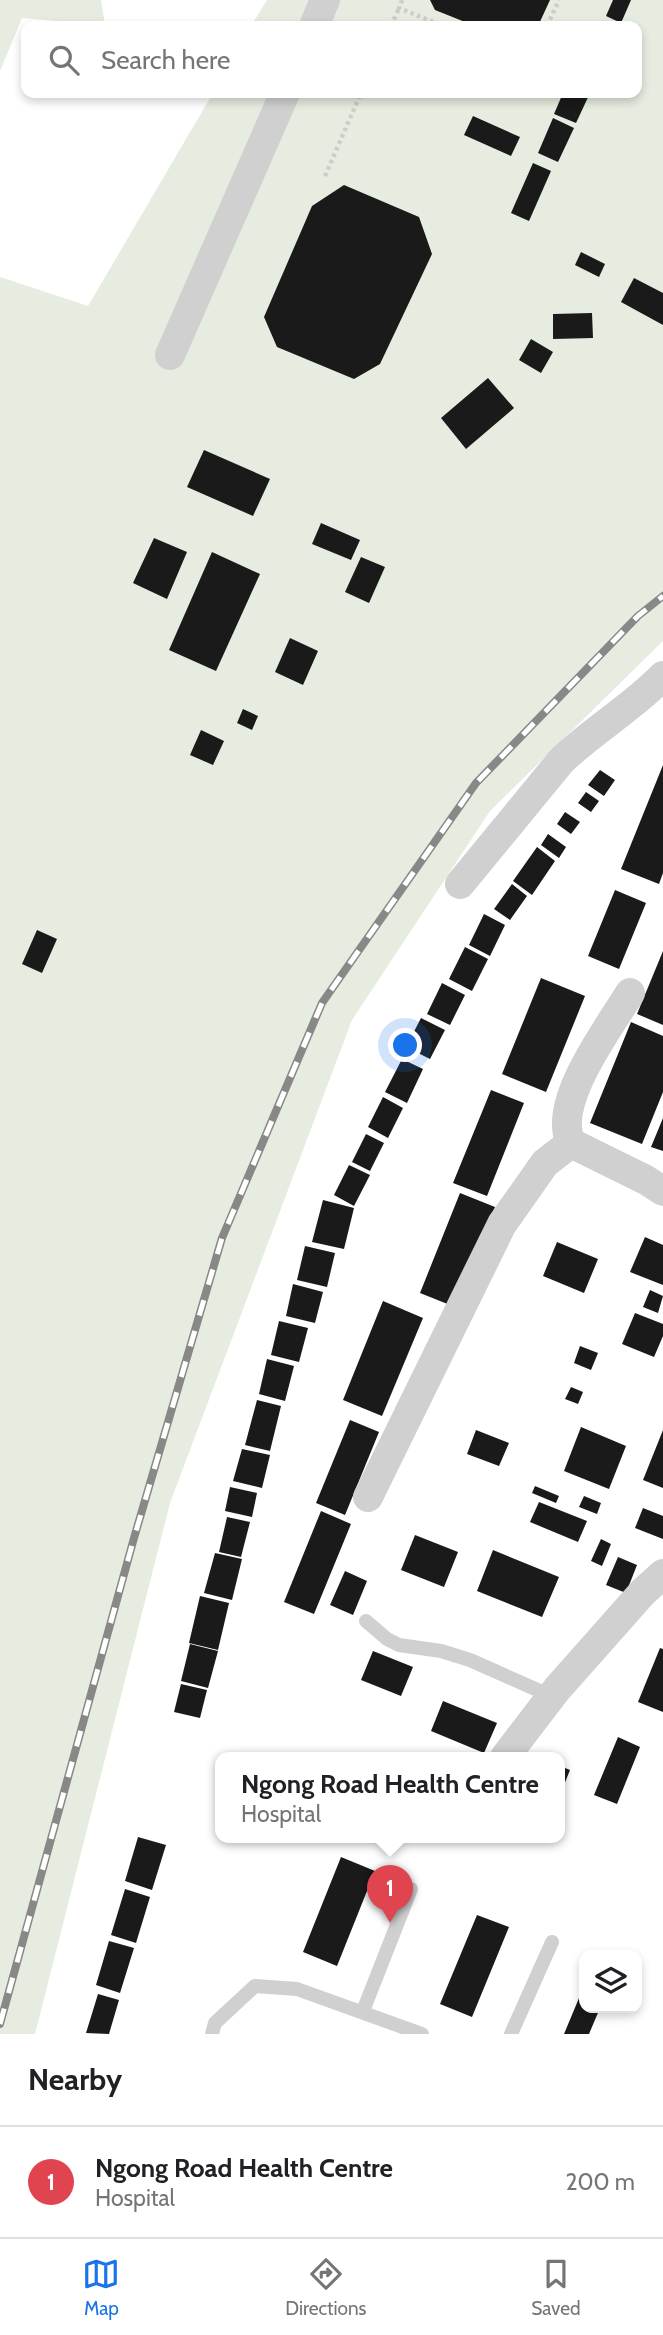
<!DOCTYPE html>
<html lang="en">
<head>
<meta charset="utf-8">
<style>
	body { margin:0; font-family:Cabin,sans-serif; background:#f6f6f6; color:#202124 }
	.controls { position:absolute; right:21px; bottom:21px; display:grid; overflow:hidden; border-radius:14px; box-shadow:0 4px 10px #0003 }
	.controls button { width:63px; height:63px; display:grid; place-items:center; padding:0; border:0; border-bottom:2px solid #e0e0e0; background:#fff; color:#202124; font:35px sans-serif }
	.you { position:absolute; left:406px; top:1046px; width:24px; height:24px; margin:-18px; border:5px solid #fff; border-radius:50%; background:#1a73e8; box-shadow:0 0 0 10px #1a73e833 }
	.badge { display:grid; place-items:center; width:46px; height:46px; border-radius:50%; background:#1a73e8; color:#fff; font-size:23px; font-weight:700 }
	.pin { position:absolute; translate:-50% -58px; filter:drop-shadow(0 2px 4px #0008) }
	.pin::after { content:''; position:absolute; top:37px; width:24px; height:21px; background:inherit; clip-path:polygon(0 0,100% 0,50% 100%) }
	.popup { position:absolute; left:215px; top:1752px; width:350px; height:91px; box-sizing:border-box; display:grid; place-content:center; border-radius:14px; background:#fff; filter:drop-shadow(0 2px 5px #0005); font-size:23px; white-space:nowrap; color:#757577 }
	.popup b { font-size:26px; color:#202124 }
	.popup::after { content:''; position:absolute; left:50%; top:100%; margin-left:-14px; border:14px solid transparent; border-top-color:#fff }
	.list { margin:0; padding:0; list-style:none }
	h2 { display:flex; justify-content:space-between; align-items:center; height:91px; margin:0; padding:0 28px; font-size:30px }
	h2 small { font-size:23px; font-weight:400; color:#757577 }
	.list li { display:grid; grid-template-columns:46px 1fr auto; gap:21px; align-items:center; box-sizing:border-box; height:112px; padding:0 28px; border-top:2px solid #e0e0e0 }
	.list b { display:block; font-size:26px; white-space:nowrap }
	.list p { margin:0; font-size:23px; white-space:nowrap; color:#757577 }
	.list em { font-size:23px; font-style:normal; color:#757577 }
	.icon { flex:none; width:38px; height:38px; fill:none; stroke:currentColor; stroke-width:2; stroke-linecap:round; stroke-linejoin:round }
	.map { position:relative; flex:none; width:663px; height:2034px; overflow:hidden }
	.search { position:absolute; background:#fff; box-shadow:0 4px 10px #0003; left:21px; right:21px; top:21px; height:77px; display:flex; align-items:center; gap:18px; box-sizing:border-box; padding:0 24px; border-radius:14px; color:#757577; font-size:26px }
	.sheet { height:203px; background:#fff }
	nav { display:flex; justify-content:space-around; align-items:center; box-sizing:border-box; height:98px; border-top:2px solid #e0e0e0; background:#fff; font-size:19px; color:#757577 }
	nav a { display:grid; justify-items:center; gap:4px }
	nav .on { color:#1a73e8 }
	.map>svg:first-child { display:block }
	.green { fill:#e6ecdf }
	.building { fill:#1a1a1a }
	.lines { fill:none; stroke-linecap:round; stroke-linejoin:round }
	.path { stroke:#cdcdcd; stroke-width:4.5; stroke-dasharray:3.5 3.5; stroke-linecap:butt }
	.lane { stroke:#d0d0d0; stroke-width:14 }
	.street { stroke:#d0d0d0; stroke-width:30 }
	.rail-casing { stroke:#888; stroke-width:8 }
	.rail { stroke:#fff; stroke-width:5; stroke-dasharray:16; stroke-linecap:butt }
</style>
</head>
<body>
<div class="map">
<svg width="663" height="2034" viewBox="0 0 663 2034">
	<rect width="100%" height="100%" fill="#fff"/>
	<path class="green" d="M0,0H101L105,25L22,18L0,71Z
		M267,0H663V641L490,811L352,1020L170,1503L35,2034H0V277L88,306L213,93H637V26H251Z"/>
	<path class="building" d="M430,0H550L538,26H475L435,10Z
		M613,0H631L621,23L606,16Z
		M563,93H590L576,123L554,114Z
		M473,116L520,137L511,156L464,135Z
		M553,118L574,128L558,162L538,153Z
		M533,163L551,171L529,221L511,213Z
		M344,185L419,217L432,254L380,364L354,379L277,347L264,317L312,206Z
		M581,252L605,264L599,277L575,265Z
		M634,278L663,293V325L621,302Z
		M592,313L593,338L553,339V314Z
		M531,339L553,352L541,373L519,360Z
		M488,378L514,408L466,449L441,418Z
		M204,450L270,479L253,516L187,487Z
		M321,523L360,540L351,560L312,544Z
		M154,538L187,552L167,599L133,583Z
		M212,552L260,574L216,671L169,650Z
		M361,557L385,567L369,603L345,592Z
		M290,638L318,651L303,685L275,672Z
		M243,709L258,716L252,730L237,723Z
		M201,730L224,741L213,765L190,755Z
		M663,765V873L659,884L621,869Z
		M600,770L615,780L604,796L588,785Z
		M586,792L599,801L591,812L578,803Z
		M565,812L580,822L571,834L557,824Z
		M548,834L566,847L559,858L541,845Z
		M537,847L555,861L532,895L513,881Z
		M512,884L527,896L510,920L494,909Z
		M615,890L646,903L619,969L588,956Z
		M484,914L505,925L490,956L469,945Z
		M37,930L57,939L42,973L22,964Z
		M465,947L488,959L472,991L449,979Z
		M663,951V1025L637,1014Z
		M541,978L585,996L546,1092L502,1074Z
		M442,983L465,995L450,1025L427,1014Z
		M421,1018L445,1030L430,1059L406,1047Z
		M631,1022L663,1036V1092L642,1144L590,1123Z
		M402,1059L423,1069L407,1103L385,1092Z
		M491,1090L524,1103L487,1196L453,1183Z
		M383,1097L403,1108L388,1138L368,1127Z
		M663,1118V1151L651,1147Z
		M366,1134L384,1143L370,1171L352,1162Z
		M349,1165L370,1175L354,1206L334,1195Z
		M460,1193L495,1207L455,1307L420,1293Z
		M323,1200L354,1208L344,1249L312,1242Z
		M645,1237L663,1245V1285L630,1272Z
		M557,1242L598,1259L584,1293L543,1276Z
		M305,1246L335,1253L327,1287L297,1280Z
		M293,1284L323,1292L315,1323L286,1316Z
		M650,1290L663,1296L658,1313L643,1307Z
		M383,1301L423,1318L382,1416L343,1400Z
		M635,1313L663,1324V1336L654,1357L622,1344Z
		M279,1321L308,1328L299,1362L271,1355Z
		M580,1346L598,1353L591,1370L574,1363Z
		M267,1359L294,1366L285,1401L259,1394Z
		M571,1387L583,1392L578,1404L565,1399Z
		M257,1400L281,1406L270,1451L245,1445Z
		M350,1420L379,1432L345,1515L316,1503Z
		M581,1427L626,1446L609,1489L564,1471Z
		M476,1430L509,1443L499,1466L467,1454Z
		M663,1430V1488L643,1480Z
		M242,1449L270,1455L262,1488L233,1481Z
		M535,1486L559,1496L556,1503L532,1493Z
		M230,1487L257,1493L252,1517L225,1511Z
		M584,1496L601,1503L597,1514L579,1507Z
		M539,1502L587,1521L578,1542L530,1522Z
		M643,1508L663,1516V1539L635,1528Z
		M321,1511L351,1524L314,1614L284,1602Z
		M227,1517L250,1522L241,1557L219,1552Z
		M415,1535L458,1552L444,1587L401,1570Z
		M601,1539L611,1544L602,1566L591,1561Z
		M493,1550L559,1577L542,1617L477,1591Z
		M215,1553L242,1559L232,1600L204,1593Z
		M618,1557L637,1565L626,1593L606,1585Z
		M345,1571L367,1581L353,1615L330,1605Z
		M200,1596L229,1603L218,1650L189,1643Z
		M190,1644L218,1651L208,1688L181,1681Z
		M660,1648L663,1649V1712L638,1702Z
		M373,1651L413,1667L401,1696L361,1680Z
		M181,1684L207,1690L200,1718L174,1712Z
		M443,1701L497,1723L484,1753L431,1731Z
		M618,1737L640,1747L617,1804L594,1795Z
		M560,1766L570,1770L560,1795Z
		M138,1837L166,1845L152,1890L125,1881Z
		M341,1857L375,1871L337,1966L303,1952Z
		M125,1889L150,1897L136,1943L111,1935Z
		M477,1915L509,1927L472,2017L440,2004Z
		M109,1941L134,1948L120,1993L96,1985Z
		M584,1986V2008H600L589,2034H564Z
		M98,1994L119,2000L109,2034L86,2033Z"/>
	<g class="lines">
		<path class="path" d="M402,0L399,8L443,26
			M391,26L399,8
			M547,26L559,0
			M325,176L361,93"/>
		<path class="lane" d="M366,1621L387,1639L399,1645L441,1651L470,1660L551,1696
			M363,2011L411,1889
			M212,2034L215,2023L255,1986L297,1989L422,2034
			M511,2034L552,1942"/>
		<path class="street" d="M314,26L325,0
			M170,355L285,93
			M460,884L561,761C593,730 632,708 663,676
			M630,993C609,1028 551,1103 571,1143L646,1180L663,1191
			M368,1497L502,1224L545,1163L571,1143
			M505,1757L557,1689L643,1592L663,1574"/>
		<defs>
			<path id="rail" d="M0,2024L134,1538L222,1238L322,1003L476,783L638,616L663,596"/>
		</defs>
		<use href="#rail" class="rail-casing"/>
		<use href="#rail" class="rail"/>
	</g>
</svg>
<div class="controls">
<button><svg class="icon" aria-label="layers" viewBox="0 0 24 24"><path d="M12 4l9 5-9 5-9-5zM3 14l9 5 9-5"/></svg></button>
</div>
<div class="you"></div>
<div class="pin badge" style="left:390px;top:1923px;background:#e0444e">1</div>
<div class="popup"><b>Ngong Road Health Centre</b>Hospital</div>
<div class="search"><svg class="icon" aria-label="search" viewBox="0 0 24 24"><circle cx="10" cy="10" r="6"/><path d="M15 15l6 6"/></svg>Search here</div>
</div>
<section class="sheet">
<h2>Nearby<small></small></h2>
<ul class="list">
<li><span class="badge" style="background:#e0444e">1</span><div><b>Ngong Road Health Centre</b><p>Hospital</p></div><em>200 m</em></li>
</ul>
</section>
<nav>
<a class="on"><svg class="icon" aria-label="map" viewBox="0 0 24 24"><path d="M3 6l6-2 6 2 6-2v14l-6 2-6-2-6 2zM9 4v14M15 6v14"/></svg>Map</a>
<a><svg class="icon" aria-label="directions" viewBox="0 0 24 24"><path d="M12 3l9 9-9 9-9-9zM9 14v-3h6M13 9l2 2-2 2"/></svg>Directions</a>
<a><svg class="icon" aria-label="saved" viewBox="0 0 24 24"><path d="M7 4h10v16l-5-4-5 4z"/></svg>Saved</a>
</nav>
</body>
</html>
